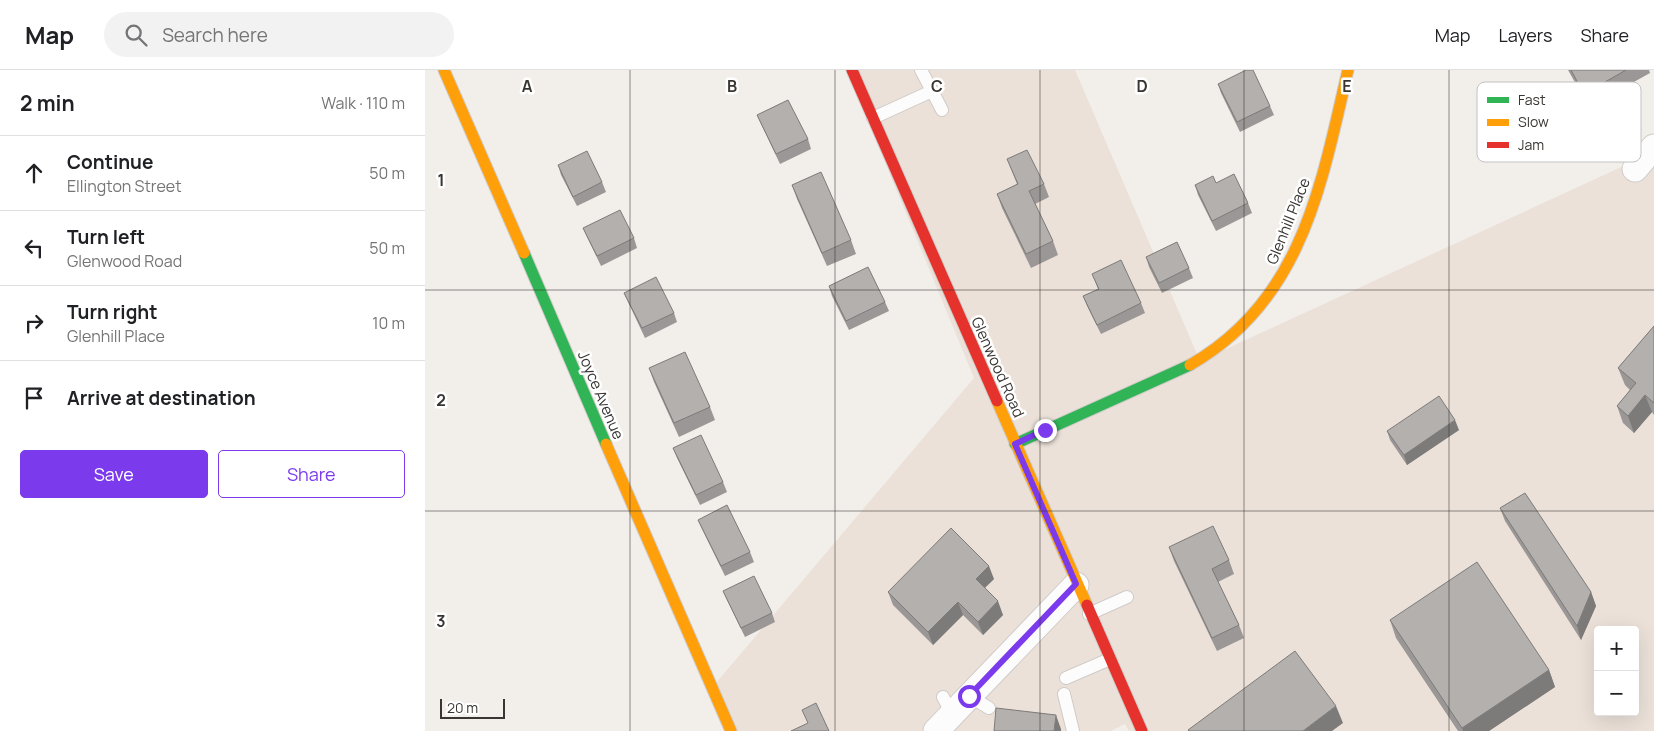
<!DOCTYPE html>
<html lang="en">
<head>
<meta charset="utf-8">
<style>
	body { margin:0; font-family:Manrope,sans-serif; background:#f2f2f2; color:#202124 }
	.controls { position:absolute; right:15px; bottom:15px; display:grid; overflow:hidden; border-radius:5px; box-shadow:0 5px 20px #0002 }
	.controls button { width:45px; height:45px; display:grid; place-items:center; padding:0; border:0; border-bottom:1px solid #e0e0e0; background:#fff; color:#202124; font:25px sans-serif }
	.scale { position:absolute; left:15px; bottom:12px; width:65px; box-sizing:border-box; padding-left:5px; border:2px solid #383532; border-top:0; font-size:14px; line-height:18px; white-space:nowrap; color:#383532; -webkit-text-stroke:4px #fff; paint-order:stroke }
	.stop { position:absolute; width:15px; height:15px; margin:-11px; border:4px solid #7c3aed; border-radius:50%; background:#fff }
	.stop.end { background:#7c3aed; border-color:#fff; box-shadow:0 1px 5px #0008 }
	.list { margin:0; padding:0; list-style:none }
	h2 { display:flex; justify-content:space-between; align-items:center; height:65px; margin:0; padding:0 20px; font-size:21px }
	h2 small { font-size:16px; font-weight:400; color:#757577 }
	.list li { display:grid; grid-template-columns:32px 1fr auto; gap:15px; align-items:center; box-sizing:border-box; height:75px; padding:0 20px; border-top:1px solid #e0e0e0 }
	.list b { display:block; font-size:19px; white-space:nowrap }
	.list p { margin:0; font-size:16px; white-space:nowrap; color:#757577 }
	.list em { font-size:16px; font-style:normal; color:#757577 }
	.actions { display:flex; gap:10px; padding:15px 20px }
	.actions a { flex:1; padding:11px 0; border:1px solid #7c3aed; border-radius:5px; text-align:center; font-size:18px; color:#7c3aed }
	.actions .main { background:#7c3aed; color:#fff }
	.icon { flex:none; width:28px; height:28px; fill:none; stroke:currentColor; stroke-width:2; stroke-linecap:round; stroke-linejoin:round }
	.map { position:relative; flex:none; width:1229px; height:661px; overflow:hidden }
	header { display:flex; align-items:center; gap:30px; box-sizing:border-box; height:70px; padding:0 25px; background:#fff; border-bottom:1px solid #e0e0e0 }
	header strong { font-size:24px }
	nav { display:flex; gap:28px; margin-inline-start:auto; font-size:18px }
	.search { width:350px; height:45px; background:#f2f2f2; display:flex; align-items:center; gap:12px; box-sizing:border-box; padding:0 18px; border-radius:28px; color:#757577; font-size:19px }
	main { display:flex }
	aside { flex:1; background:#fff }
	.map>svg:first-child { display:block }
	.built { fill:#ebe1d9; fill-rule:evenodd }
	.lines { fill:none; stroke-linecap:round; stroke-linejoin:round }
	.lane-casing { stroke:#cfcbc8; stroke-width:14 }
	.street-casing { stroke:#cfcbc8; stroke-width:27 }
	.fast-casing { stroke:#cfcbc8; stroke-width:13 }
	.slow-casing { stroke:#cfcbc8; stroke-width:13 }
	.jam-casing { stroke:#cfcbc8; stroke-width:13 }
	.lane { stroke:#fdfcfc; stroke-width:12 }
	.street { stroke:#fdfcfc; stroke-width:25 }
	.fast { stroke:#30b455; stroke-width:11 }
	.slow { stroke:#ff9f0a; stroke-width:11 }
	.jam { stroke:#e5322d; stroke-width:11 }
	.wall { fill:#9a9796 }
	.shaded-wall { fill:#7d7b7a }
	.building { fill:#b3b0ae; stroke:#7d7b7a }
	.route { stroke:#7c3aed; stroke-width:6 }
	.grid { fill:none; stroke:#383532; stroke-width:1; stroke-opacity:0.55 }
	.labels { text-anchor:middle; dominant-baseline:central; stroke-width:5; stroke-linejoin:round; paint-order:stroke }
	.street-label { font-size:15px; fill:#383532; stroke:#fff }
	.key { fill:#fff; stroke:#c3c2c2; stroke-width:1 }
	.key-label { font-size:14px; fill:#383532 }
	.grid-label { font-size:16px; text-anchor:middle; font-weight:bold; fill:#383532; stroke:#fff; stroke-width:5; stroke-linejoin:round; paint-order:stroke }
</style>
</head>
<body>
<header>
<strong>Map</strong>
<div class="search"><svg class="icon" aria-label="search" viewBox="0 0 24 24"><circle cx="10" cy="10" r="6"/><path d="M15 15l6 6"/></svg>Search here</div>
<nav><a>Map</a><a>Layers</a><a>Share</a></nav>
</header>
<main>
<aside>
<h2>2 min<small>Walk · 110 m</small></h2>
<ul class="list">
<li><svg class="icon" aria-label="ahead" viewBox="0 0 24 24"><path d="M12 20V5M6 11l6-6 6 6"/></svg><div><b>Continue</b><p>Ellington Street</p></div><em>50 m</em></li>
<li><svg class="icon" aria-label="left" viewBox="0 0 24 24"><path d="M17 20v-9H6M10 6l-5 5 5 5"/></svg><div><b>Turn left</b><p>Glenwood Road</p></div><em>50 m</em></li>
<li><svg class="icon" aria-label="right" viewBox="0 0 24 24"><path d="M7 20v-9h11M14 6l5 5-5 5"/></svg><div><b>Turn right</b><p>Glenhill Place</p></div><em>10 m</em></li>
<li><svg class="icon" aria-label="arrive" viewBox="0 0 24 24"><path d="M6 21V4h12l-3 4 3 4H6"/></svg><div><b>Arrive at destination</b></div></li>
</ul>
<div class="actions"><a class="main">Save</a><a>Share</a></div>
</aside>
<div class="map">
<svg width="1229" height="661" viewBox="0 0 1229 661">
	<rect width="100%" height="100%" fill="#f2eeea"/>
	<path class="built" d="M422,0H650L775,291L1229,82V661H704L700,654L686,661H303L285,620L549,308ZM1173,560H1210V642H1173Z"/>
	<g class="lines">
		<defs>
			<path id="lane" d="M496,0L517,40
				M448,48L507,21
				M664,544L702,527
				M641,608L685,589
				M639,624L648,661
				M544,626L564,638
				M518,627L527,644"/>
			<path id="street" d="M1210,99L1229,77
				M511,661L651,515"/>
			<path id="fast" d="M99,183L181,374
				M590,374L765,295"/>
			<path id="slow" d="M19,0L99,183
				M765,295C877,231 896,116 923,0
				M572,331L662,535
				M181,374L306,661"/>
			<path id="jam" d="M427,0L572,331
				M662,535L717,661"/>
		</defs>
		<use href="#lane" class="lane-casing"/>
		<use href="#street" class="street-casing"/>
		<use href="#fast" class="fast-casing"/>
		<use href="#slow" class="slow-casing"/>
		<use href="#jam" class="jam-casing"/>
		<use href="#lane" class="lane"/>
		<use href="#street" class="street"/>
		<use href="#fast" class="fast"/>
		<use href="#slow" class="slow"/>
		<use href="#jam" class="jam"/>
	</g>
	<path class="wall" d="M1143,0H1224L1225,3L1164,37Z
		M793,14L845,36L849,45L815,62L796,23Z
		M332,45L383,69L386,79L355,94L336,54Z
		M582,89L619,114L624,127L610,134L628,171L633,185L606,198L577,138L572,124L592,114Z
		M133,95L177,112L181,122L152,136L136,105Z
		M791,113L823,133L827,143L791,161L773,125L770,115Z
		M367,115L426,170L431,184L402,196L372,129Z
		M158,158L209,168L212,178L176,196L162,167Z
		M721,187L764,198L768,208L737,223L724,197Z
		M667,204L716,233L720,243L676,264L662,236L658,226L673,219Z
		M404,216L460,232L464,241L424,260L407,226Z
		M199,223L249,243L252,252L220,268L203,232Z
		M1229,256V345L1227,342L1209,363L1198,353L1192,336L1205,320L1200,315L1193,298Z
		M224,298L285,337L290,350L254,367L229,312Z
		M1034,360L982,395L965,370L962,361Z
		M248,378L298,412L302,422L275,435L252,388Z
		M1075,438L1166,522L1171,536L1156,570L1080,451Z
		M273,450L325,482L329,492L300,506L277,459Z
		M744,477L804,490L809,504L793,512L814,555L819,568L792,581L749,491Z
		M569,509L560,518L578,545L558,565L538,545L508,575L468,535L463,522Z
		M298,521L347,543L350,552L320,567L302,530Z
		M965,550L1124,600L1130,617L1064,661H1033L971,568Z"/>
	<path class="shaded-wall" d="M1220,325L1227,342L1209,363L1203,346Z
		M1030,350L1034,360L982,395L979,385Z
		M564,496L569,509L555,522L551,509Z
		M1166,522L1171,536L1156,570L1152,556Z
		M573,531L578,545L558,565L553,552Z
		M533,532L538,545L508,575L503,562Z
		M1124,600L1130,617L1064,661H1038L1037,658Z
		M911,636L918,653L907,661H878Z
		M631,645L636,659V661H629Z"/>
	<path class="building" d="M821,0H828L845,36L812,52L793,14Z
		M1146,0H1201L1159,24Z
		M363,30L383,69L351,84L332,45Z
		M602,80L619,114L604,121L628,171L601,184L572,124L593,114L582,89Z
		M162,81L177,112L148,127L133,95Z
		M396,102L426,170L397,183L367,115Z
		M809,104L823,133L787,151L770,115L788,106L791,113Z
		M195,140L209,168L172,186L158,158Z
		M752,172L764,198L734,213L721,187Z
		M696,190L716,233L672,255L658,226L674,219L667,204Z
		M443,197L460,232L421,251L404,216Z
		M231,207L249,243L217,258L199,223Z
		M1229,256V333L1220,325L1203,346L1192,336L1211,313L1193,298Z
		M260,282L285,337L249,353L224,298Z
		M1014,326L1030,350L979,385L962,361Z
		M276,365L298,412L271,425L248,378Z
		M1100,423L1166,522L1152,556L1075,438Z
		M302,435L325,482L296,496L273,450Z
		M788,456L804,490L787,499L814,555L787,568L744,477Z
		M526,458L564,496L551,509L573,531L553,552L533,532L503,562L463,522Z
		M1052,492L1124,600L1037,658L965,550Z
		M329,506L347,543L316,558L298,521Z
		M870,581L911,636L878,661H764L763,660Z
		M391,633L404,661H366L383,653L377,640Z
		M571,638L631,645L629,661H569Z"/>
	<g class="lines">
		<path class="route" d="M544,626L651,514L590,374L620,360"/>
	</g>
	<path class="grid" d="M205,0V661M410,0V661M615,0V661M819,0V661M1024,0V661M0,220H1229M0,441H1229"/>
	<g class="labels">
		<g class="street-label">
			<text transform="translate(863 151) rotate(-68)">Glenhill Place</text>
			<text transform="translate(573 297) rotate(66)">Glenwood Road</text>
			<text transform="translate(176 325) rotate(67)">Joyce Avenue</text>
		</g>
	</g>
	<rect x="1052" y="12" width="164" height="80" rx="8" class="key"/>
	<rect x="1062" y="27" width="22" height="6" fill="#30b455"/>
	<rect x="1062" y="49" width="22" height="7" fill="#ff9f0a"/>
	<rect x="1062" y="72" width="22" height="6" fill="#e5322d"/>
	<g class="key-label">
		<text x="1093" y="35">Fast</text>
		<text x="1093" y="57">Slow</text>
		<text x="1093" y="80">Jam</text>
	</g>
	<g class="grid-label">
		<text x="102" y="22">A</text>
		<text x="307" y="22">B</text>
		<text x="512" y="22">C</text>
		<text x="717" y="22">D</text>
		<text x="922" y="22">E</text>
		<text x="16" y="116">1</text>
		<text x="16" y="336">2</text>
		<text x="16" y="557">3</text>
	</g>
</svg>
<div class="controls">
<button>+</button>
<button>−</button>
</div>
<div class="scale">20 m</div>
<div class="stop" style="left:544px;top:626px"></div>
<div class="stop end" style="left:620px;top:360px"></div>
</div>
</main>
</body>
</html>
